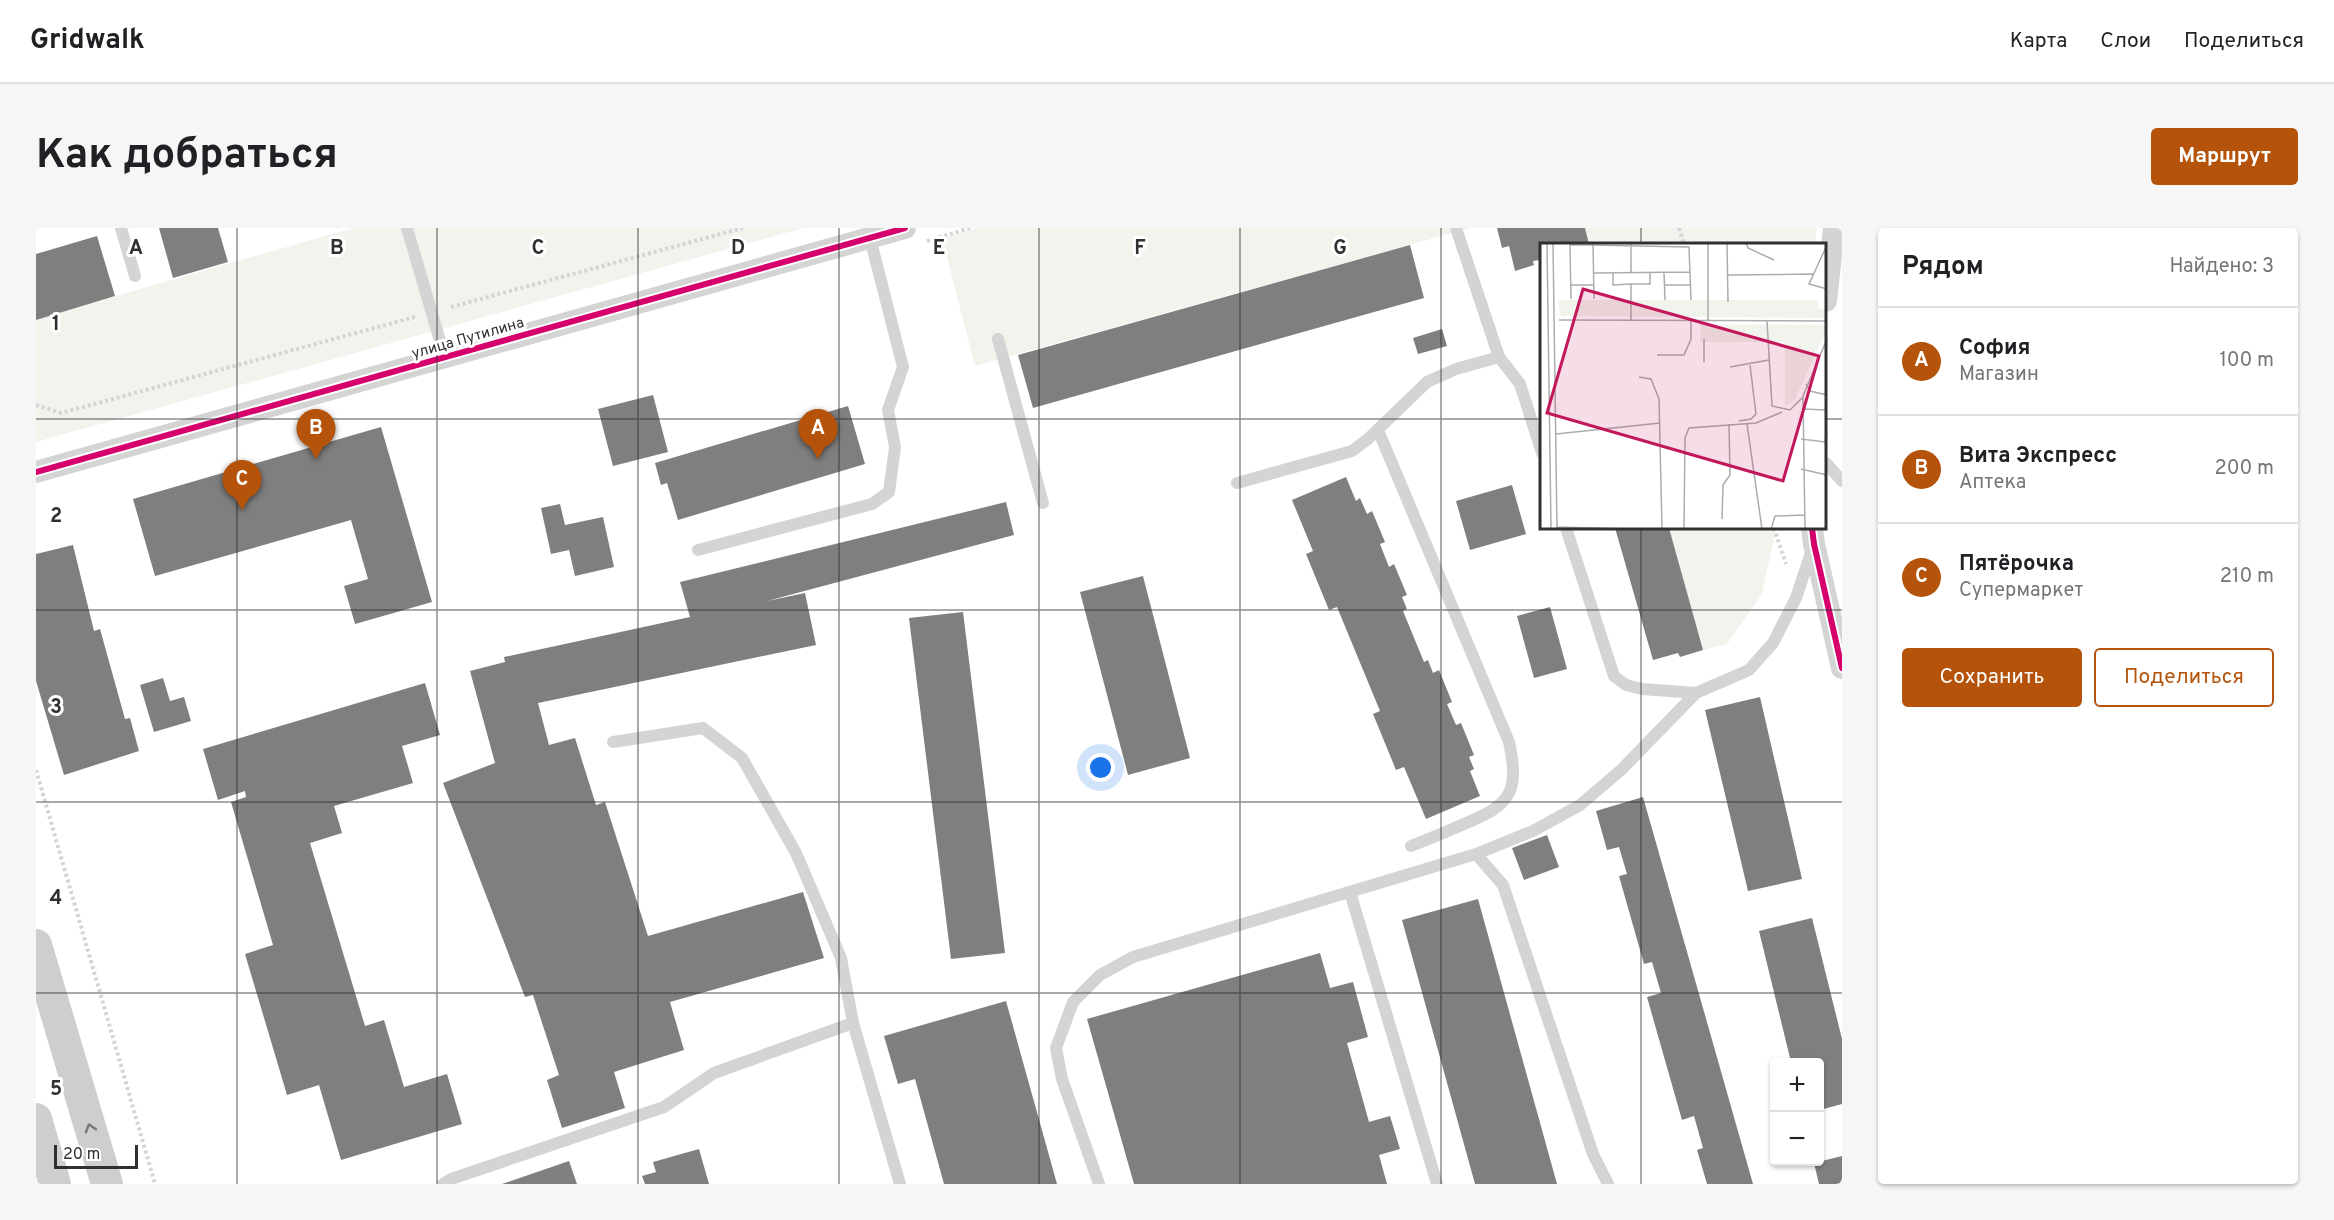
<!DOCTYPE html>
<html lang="ru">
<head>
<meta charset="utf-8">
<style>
	body { margin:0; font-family:Overpass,sans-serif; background:#f6f6f6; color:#202124 }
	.controls { position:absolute; right:18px; bottom:18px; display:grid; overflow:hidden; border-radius:6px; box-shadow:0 2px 4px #0004 }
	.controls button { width:54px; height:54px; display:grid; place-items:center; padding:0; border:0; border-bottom:2px solid #e0e0e0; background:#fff; color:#202124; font:30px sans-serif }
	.scale { position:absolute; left:18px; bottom:15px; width:84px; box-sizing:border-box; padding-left:6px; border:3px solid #303030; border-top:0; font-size:16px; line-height:21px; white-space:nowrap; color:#303030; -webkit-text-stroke:4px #fff; paint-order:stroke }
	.you { position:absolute; left:1065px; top:540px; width:21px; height:21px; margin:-15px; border:4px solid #fff; border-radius:50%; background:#1a73e8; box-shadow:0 0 0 9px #1a73e833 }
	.badge { display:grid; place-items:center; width:39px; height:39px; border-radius:50%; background:#b45309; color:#fff; font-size:20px; font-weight:700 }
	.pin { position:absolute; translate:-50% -50px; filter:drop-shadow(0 2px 3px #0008) }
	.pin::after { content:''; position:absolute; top:32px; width:21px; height:18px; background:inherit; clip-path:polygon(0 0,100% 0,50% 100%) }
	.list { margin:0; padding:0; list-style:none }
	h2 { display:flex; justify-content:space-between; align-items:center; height:78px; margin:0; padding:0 24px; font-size:26px }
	h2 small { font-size:20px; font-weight:400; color:#757577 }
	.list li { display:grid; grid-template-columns:39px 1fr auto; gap:18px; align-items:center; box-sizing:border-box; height:108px; padding:0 24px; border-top:2px solid #e0e0e0 }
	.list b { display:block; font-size:22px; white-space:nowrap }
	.list p { margin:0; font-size:20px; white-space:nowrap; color:#757577 }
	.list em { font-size:20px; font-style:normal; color:#757577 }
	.actions { display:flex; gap:12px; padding:18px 24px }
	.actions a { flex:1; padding:14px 0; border:2px solid #b45309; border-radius:6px; text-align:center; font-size:21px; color:#b45309 }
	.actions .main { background:#b45309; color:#fff }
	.map { position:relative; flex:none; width:1806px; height:956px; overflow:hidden; border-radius:6px }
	header { display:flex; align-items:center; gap:36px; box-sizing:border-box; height:84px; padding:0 30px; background:#fff; border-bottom:2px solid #e0e0e0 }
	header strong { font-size:28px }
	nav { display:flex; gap:33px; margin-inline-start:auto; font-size:21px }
	.intro { display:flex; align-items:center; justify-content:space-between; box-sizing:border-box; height:144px; padding:0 36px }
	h1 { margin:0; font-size:42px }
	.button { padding:15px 27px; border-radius:6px; background:#b45309; color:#fff; font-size:21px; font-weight:700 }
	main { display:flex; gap:36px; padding:0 36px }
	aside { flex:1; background:#fff; border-radius:6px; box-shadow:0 2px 4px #0004 }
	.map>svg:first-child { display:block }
	.green { fill:#f0f4ed }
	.building { fill:#7f7f7f }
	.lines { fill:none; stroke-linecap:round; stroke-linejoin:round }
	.path { stroke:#d4d4d4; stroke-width:4; stroke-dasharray:3 3; stroke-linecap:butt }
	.service { stroke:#d4d4d4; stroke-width:12 }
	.minor { stroke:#d4d4d4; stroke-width:22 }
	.secondary { stroke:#cecece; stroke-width:32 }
	.cycleway-casing { stroke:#fff; stroke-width:10 }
	.cycleway { stroke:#d6006c; stroke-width:6 }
	.oneway { stroke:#777 }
	.grid { fill:none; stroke:#303030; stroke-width:1.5; stroke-opacity:0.55 }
	.labels { text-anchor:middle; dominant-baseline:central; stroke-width:6; stroke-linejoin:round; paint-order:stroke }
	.street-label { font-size:15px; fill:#303030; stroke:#fff }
	.inset-road { fill:none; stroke:#acacac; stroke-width:1.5 }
	.view { fill:#c2185b; fill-opacity:0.15; stroke:#c2185b; stroke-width:3 }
	.inset-edge { fill:none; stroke:#303030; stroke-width:3 }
	.grid-label { font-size:20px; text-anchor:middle; font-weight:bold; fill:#303030; stroke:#fff; stroke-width:6; stroke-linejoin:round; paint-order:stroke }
</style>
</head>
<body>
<header>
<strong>Gridwalk</strong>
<nav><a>Карта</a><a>Слои</a><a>Поделиться</a></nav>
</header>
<div class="intro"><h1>Как добраться</h1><a class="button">Маршрут</a></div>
<main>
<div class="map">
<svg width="1806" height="956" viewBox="0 0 1806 956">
	<rect width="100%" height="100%" fill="#fff"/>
	<path class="green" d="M317,0H767L0,214V91Z
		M942,0H1434L939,138L906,10Z
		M1549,0H1781L1779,16H1553Z
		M1633,300H1740L1726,366L1691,416L1667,422Z"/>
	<path class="building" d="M123,0H182L192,34L137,50Z
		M1461,0H1549L1553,16H1506V36L1504,32L1497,33L1498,37L1479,43L1473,18L1466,20Z
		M61,8L79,68L0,92V26Z
		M1374,17L1388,70L997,180L982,127Z
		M1406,101L1411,118L1382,126L1377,110Z
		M617,167L632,224L577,238L562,181Z
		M812,178L829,236L642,292L631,255L625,257L619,235Z
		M345,199L396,374L319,396L308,358L332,351L315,292L119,348L97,271Z
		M1310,249L1320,273L1324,270L1331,286L1336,283L1349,314L1344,316L1353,339L1358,336L1371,367L1366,369L1371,381L1367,383L1388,434L1392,432L1397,445L1403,442L1416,474L1411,476L1420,497L1425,495L1438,527L1433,529L1438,541L1434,543L1444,568L1390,591L1368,539L1360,542L1337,486L1344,483L1301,379L1293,382L1270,326L1277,323L1256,272Z
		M1476,257L1490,306L1434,322L1420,273Z
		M970,274L978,307L731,373L769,365L780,417L502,475L513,517L539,510L560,577L569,574L612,708L767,664L788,730L634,774L648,822L578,844L589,880L526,900L511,852L523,847L497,767L489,769L407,555L459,535L434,443L469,434L468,429L654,389L644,354Z
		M524,276L529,297L567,289L578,339L539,348L533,322L515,326L505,280Z
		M1579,300H1633L1667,422L1644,429L1642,425L1617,432Z
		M37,317L58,403L64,401L89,491L94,490L103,523L28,547L0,453V326Z
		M1107,348L1154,530L1092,547L1044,364Z
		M1514,379L1531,441L1498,450L1481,388Z
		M927,384L969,725L915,731L873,390Z
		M127,450L134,473L148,469L155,493L118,504L104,457Z
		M389,455L404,507L366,518L377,555L298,578L306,605L274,615L329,798L348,792L368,859L411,846L426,896L305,932L283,857L251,867L209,726L237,717L195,574L210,569L209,563L182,572L167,521Z
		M1724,469L1766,651L1712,663L1669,482Z
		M1607,569L1717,956H1671L1661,922L1667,920L1658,888L1646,892L1611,769L1625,765L1616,734L1608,736L1583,648L1591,646L1583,619L1571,622L1560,583Z
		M1511,607L1523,639L1488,652L1476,620Z
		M1442,671L1521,956H1439L1366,692Z
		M1776,690L1806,811V876L1784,882V834H1755L1723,703Z
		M1284,725L1294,760L1317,754L1332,809L1311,815L1333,894L1354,888L1364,921L1343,927L1351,956H1098L1051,791Z
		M970,773L1021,956H908L879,851L862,856L848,808Z
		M663,921L673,956H609L606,948L620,944L617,934Z
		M1806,928V956H1783L1778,935Z
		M533,933L541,956H466Z"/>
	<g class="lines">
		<path class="path" d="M1643,0L1648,16
			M891,13L934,0
			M415,79L707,0
			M0,177L25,185L379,89
			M1738,300L1750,336
			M0,542L119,956"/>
		<path class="service" d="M85,0L99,48
			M371,0L409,130
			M1420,0L1463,129L1484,156L1506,225
			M962,111L1007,275
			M1342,202L1473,514C1484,565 1474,577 1428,596C1410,604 1393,611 1375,618
			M1790,235L1806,253
			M1201,255L1316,223L1332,211L1391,154L1420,141L1463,129
			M1530,300L1578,448L1590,457L1606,461L1660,465L1713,442L1737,415L1760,370L1776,322
			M662,322L836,276L853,264L859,219L852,182L867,139L834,10
			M577,514L667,500L706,530L760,625L805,730L817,795L864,956
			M1440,626L1467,657L1557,926L1572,956
			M1314,664L1401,956
			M407,956L415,951L628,879L678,845L817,795
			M1063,956L1026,851L1020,820L1037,774L1064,747L1097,729L1440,626L1497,603L1544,577L1585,542L1660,465"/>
		<path class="minor" d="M1790,73L1798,0
			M0,244L869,0
			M1776,300L1778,316L1806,440"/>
		<path class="secondary" d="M0,717L71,956
			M0,891L19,956"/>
		<defs>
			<path id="cycleway" d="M0,244L869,0
				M1776,300L1778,316L1806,440"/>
		</defs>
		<use href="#cycleway" class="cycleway-casing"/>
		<use href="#cycleway" class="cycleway"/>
	</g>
	<defs><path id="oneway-chevron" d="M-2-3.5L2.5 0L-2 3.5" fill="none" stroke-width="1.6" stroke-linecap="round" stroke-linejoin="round" transform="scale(1.5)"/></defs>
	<use class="oneway" href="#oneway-chevron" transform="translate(54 900) rotate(-107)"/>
	<path class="grid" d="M201,0V956M401,0V956M602,0V956M803,0V956M1003,0V956M1204,0V956M1405,0V956M1605,0V16M0,191H1506M1790,191H1806M1605,300V956M0,382H1806M0,574H1806M0,765H1806"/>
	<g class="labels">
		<g class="street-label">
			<text transform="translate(432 111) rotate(-16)">улица Путилина</text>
		</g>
	</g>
	<g transform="translate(1504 15)">
		<rect width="286" height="286" fill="#fff"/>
		<path d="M18,57H278V66H286V75L21,73ZM161,81L285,82L286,89L254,158L245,163V99H160Z" fill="#f0f4ed"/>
		<path class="inset-road" d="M7,0L11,286M13,0L17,286M53,0L54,56M91,0V29M187,0L188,59M206,0L208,5L234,17M287,2L269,41L287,46M73,29V42L91,41M124,29L125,57M53,30L150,29M188,32L273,31M31,42H54M125,42H151M31,56L30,2H47L149,4L151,57M19,77L287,78M91,78V41H110V29M168,78V0M227,78L232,163L250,167L262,155M117,112H144L151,96V78M164,119V96M190,124L229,117M99,134L111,136L119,156L122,286M266,141L270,148L287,152M262,166L287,167M199,178L211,176L216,171L210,122M207,181L222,286M16,191L120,180M261,196L285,199L287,188M261,226L287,232M182,276L183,242L190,232L189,181M17,284L90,286M144,286L145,195L149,185L216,180L242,169M231,286L235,273L265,272M265,286L263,153L287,96"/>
		<path class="view" d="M43,46L279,113L243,238L7,170Z"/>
		<rect width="286" height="286" class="inset-edge"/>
	</g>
	<g class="grid-label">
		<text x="100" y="26">A</text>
		<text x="301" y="26">B</text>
		<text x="502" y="26">C</text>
		<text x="702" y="26">D</text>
		<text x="903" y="26">E</text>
		<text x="1104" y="26">F</text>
		<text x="1304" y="26">G</text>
		<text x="20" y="102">1</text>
		<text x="20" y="294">2</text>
		<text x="20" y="485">3</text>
		<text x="20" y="676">4</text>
		<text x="20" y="867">5</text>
	</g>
</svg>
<div class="controls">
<button>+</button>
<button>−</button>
</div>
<div class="scale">20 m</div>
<div class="you"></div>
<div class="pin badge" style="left:782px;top:231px">A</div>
<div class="pin badge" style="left:280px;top:231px">B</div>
<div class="pin badge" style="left:206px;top:282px">C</div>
</div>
<aside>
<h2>Рядом<small>Найдено: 3</small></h2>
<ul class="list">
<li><span class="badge">A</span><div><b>София</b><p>Магазин</p></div><em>100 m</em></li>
<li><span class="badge">B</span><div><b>Вита Экспресс</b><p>Аптека</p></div><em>200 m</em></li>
<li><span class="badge">C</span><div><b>Пятёрочка</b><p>Супермаркет</p></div><em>210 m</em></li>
</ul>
<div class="actions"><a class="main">Сохранить</a><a>Поделиться</a></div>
</aside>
</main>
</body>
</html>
